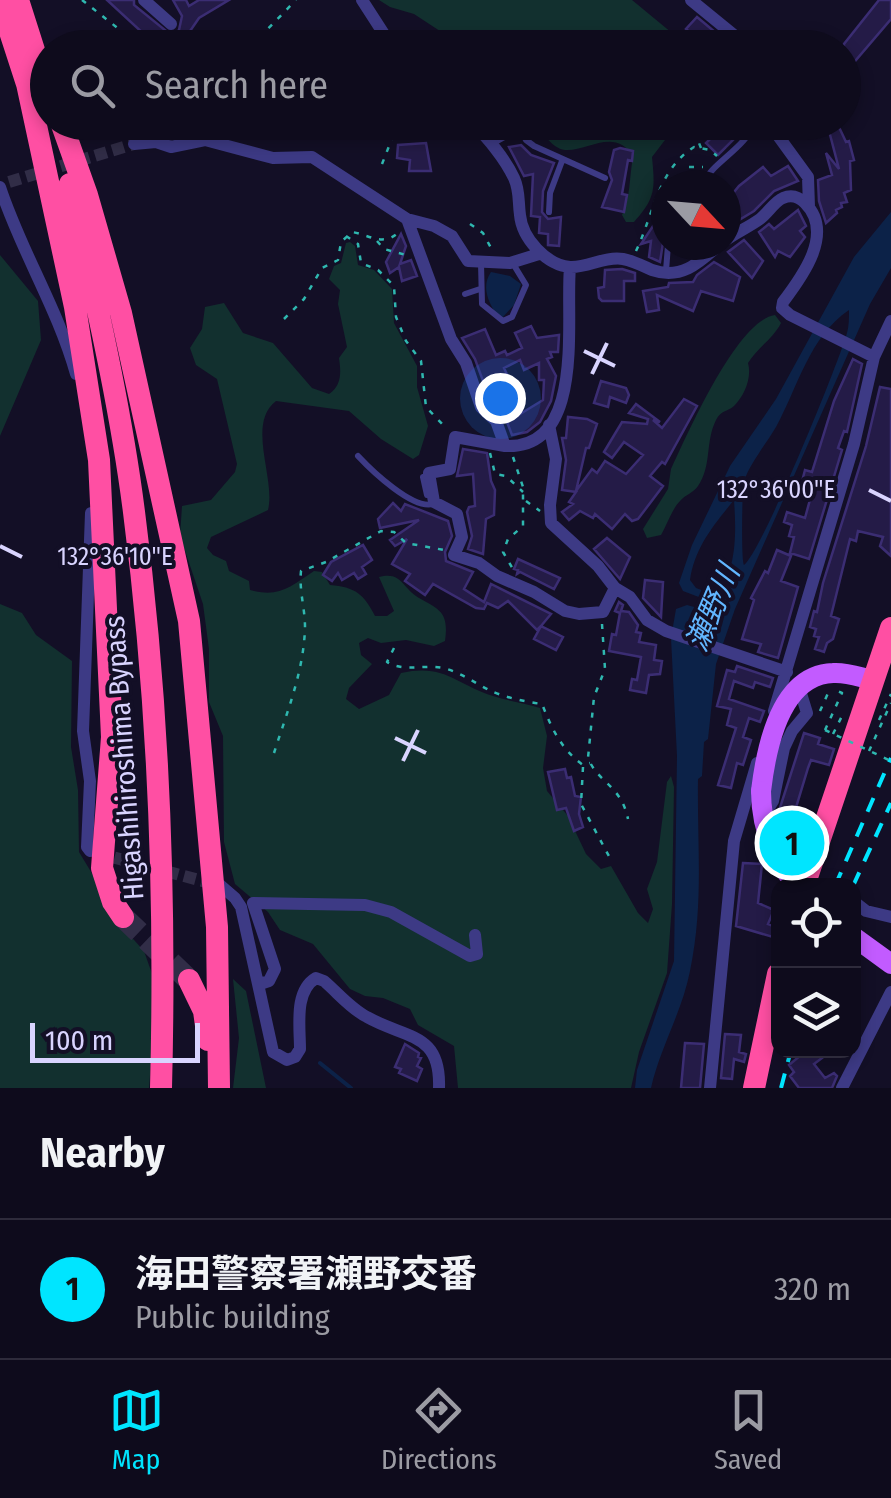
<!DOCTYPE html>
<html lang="en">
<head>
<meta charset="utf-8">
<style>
	body { margin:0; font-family:"Fira Sans Condensed","Noto Sans JP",sans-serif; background:#171425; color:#f1f3f6 }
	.controls { position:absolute; right:30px; bottom:30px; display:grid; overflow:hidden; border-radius:20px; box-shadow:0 5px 15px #0003 }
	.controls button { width:90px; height:90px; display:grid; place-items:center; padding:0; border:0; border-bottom:2px solid #2e2b3b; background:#0e0b1c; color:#f1f3f6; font:50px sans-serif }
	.compass { position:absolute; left:651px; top:170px; width:90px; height:90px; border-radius:50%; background:#0e0b1c; box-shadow:0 5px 15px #0003; rotate:116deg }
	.scale { position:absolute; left:30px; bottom:25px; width:170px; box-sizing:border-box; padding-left:10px; border:5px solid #d9d4ff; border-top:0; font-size:28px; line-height:35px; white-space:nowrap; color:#d9d4ff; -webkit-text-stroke:8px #130f26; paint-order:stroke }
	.you { position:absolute; left:500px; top:398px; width:35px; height:35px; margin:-25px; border:8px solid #fff; border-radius:50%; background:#1a73e8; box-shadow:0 0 0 15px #1a73e833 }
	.badge { display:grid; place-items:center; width:65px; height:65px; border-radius:50%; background:#00e5ff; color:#111; font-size:32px; font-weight:700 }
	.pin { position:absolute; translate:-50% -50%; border:5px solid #fff; box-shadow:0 2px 10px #0006 }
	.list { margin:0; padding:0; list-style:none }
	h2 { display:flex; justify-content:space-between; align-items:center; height:130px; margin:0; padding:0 40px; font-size:42px }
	h2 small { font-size:32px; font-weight:400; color:#9b9ba3 }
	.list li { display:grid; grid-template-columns:65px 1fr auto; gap:30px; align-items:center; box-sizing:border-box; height:140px; padding:0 40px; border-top:2px solid #2e2b3b }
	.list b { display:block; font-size:38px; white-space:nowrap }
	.list p { margin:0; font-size:32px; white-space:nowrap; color:#9b9ba3 }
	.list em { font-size:32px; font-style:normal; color:#9b9ba3 }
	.icon { flex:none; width:55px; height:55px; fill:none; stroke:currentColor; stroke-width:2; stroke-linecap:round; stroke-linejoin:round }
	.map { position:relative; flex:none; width:891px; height:1088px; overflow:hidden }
	.search { position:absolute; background:#0e0b1c; box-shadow:0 5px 15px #0003; left:30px; right:30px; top:30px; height:110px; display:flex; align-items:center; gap:25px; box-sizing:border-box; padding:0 35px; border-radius:55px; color:#9b9ba3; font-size:38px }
	.sheet { height:270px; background:#0e0b1c }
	nav { display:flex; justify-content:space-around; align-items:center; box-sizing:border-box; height:140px; border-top:2px solid #2e2b3b; background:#0e0b1c; font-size:28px; color:#9b9ba3 }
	nav a { display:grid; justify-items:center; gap:5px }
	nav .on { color:#00e5ff }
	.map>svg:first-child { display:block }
	.green { fill:#12302f }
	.water { fill:#0c2248; fill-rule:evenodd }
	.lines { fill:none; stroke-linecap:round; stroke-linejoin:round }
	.stream { stroke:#0c2248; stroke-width:4 }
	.building { fill:#241b47; stroke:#3b2d73; stroke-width:2.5 }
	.street-tunnel { stroke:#312d47; stroke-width:12; stroke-dasharray:12 6; stroke-linecap:butt }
	.highway-tunnel { stroke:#312d47; stroke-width:22; stroke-dasharray:22 11; stroke-linecap:butt }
	.path { stroke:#2fb8b0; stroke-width:2.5; stroke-dasharray:5 8; stroke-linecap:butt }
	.lane { stroke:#3d3a85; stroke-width:6 }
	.street { stroke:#3d3a85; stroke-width:12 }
	.primary { stroke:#c25bff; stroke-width:20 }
	.highway { stroke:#ff4fa3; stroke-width:22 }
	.rail { stroke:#00e5ff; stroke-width:4; stroke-dasharray:15 12; stroke-linecap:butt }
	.path-bridge { stroke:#2fb8b0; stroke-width:2.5; stroke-dasharray:5 8; stroke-linecap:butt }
	.primary-bridge { stroke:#c25bff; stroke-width:20 }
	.ticks { fill:none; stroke:#d9d4ff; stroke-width:4 }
	.labels { text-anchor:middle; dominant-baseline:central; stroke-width:8; stroke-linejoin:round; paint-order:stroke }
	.street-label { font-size:28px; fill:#d9d4ff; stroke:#130f26 }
	.water-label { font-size:30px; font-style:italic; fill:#62b6ff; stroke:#130f26 }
	.ticks-label { font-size:25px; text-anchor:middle; fill:#d9d4ff; stroke:#130f26; stroke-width:8; stroke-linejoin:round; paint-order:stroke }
</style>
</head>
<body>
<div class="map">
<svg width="891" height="1088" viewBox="0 0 891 1088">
	<rect width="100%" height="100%" fill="#130f26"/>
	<path class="green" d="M379,0H632L689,47H488L479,36L446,35L414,14L390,7Z
		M534,123H678L669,128L665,140L652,157C655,188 656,198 634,222H626L622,215C631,196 629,178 633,157C616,126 586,152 565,150C551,148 543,132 534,123Z
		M350,242L355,246L358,265L374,270L392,289L394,323L417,366V387L428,426L419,455L413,459L381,439L349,411L276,401C246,424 276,479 268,510L211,537L207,548L213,555L226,561L229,571L249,581L250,590C279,598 290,587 314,571L322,572L330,585C355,587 364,594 375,616H387L394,611L379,577C402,571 402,588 419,598C440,610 449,612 445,641L434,646L406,640L381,643L368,638L359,643L361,655L372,664L349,688L346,699L359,709L389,695L401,673C445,663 457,685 493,696C508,701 524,703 540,708L547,736L543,768L547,791L568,816L586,854L601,869L611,866L638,913L648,923L653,909L647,889L657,862L667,782L671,776L674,787L672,904L667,973L639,1052L631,1088H458L454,1046L418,1025L410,1009L383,998L365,996L350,989L313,944L280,930L268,912L235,884L224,842L223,736L209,702V649L203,604L180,536L182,506L211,500L235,472L237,464L217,379L196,365L190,348L202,329L205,307L224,303L243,333L273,343L312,388L329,394C342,385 341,372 339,358L347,347L338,304L340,290L329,279L334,266L341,263L346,243Z
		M0,255L38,301L41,340L0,436Z
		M775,315L781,323C773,339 758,347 748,363C752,377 745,395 734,406C727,412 721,410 716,420C705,442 712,466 698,486C693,493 685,495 680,501C672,509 667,525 661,535L647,538L643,529L668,489L671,469C688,433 737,320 775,315Z
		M0,604L22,613L36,635L72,661L71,747L78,790L79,852L99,885L106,909L144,951L157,988L149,1088H0Z
		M233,979L246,991L266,1088H233L239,1038Z"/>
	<path class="water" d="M891,212V268L870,304L735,609L716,664L708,739L704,742L702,776L698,779C697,847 704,903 690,971C682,1012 660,1048 651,1088H635L637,1070L674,961L677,756L671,638L676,609L687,605L712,612L714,609L705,604L704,599L683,591L679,583L692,545L730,466L776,399L854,257ZM849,310C849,318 849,326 847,333C838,365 762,551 744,565C741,559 742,488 744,481C751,462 766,444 776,427C798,387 809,337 849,310ZM734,500C736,529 738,573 715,595L696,588L690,580C695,547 713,526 734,500Z
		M491,272L510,276L521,284L514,305L503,317L498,316C488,303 481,286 491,272Z"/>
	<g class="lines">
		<path class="stream" d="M320,1063L351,1088"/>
	</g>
	<path class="building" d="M107,0H134V5L171,35L179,30L182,16L173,0H186L189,6L199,0H229L199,18L186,37L172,48H159Z
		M879,0H891V19L844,74V44Z
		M697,17L728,43L732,48H707L700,42L686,29Z
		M727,122H731L733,133L740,126L744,129L718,155L706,143Z
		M838,125L846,142L849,141L854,160L850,161L851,190L844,193L847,202L841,203L842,207L836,210L837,213L826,223L819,201L818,180L832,175L826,153L839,169L828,127Z
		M426,143L431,171H409L410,160L397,158L398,145Z
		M521,145L531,155L554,163L543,191L542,212L548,219L561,217L559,246L548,245V234L539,233L540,217L531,216L533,174L524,176L509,147Z
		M620,148L633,151L632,161L628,160L622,194L627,195L624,212L602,207L612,180L609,172L614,150Z
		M788,166L798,181L774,191L754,211L729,226L726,222V202L739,186L763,167L771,176Z
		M798,210L806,226L800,231L805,237L790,257L778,251L775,257L759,232L769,224L774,229Z
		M659,217L666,223L660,262L649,257L651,241L641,244Z
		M401,234L406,246L400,264L411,260L417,276L402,281L399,267L390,273L386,262Z
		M744,240L763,261L752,278L728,252Z
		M714,262L740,277L733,301L701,291L693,311L657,295L659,310L647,312L643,291L668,287L669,283L693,282L697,275Z
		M622,269L635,273V281H624V301H602L599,298L598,288L604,287L605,270Z
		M531,326L537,338L559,335L558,352H550L552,357L547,359L556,376L551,401L540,422L527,432L512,435L507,422L543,400L544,380H539V363L524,370L520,360L504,368L513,387L491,403L475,359L462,338L485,329L496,355L505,351L507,355L522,348L515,333Z
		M853,359L862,364L847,432L844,431L838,448L842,450L809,559L790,553L794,537L789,536L792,525L784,522L787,512L805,518L811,496L799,493L805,470L812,472L834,401Z
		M601,381L626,388L629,395L626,403L610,397L608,407L594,403Z
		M880,387L891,389V556L880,546L883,537L858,531L856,541L850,539L831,616L839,619L833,639L827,643L824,652L815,649L819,637L814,636L816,629L810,627L814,611L817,612L823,583L866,446Z
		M684,399L697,406L665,464L662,462L650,476L663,486L638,519L632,521L625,514L612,529L595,514L593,518L580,511L569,520L562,512L573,504L569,502L576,492L562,490L566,460L562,438H566L568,417L587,419L597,424L589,448H586L576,491L592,469L597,473L605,461L626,474L643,455L624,442L612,458L604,452L622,422L647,424L648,419L629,413L636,404L660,422L653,420L662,428Z
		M463,449L487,453L491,481L495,490L494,515L486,519L483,554L468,549L472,536L467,512L469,507L475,506L473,474L457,476Z
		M393,503L401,511L405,504L448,521L452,536L445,552L446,561L473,572L464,589L484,602L491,584L551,614L541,626L563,637L556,650L534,639L541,626L537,630L508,601L498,608L487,603L484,609L476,608L433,584L425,595L405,581L410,574L392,564L407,539L395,546L390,540L419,520L380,528L378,519Z
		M607,538L630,557L620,579L594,549Z
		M363,545L372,560L362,567L366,574L358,579L354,573L342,580L338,573L332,581L323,575L331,562Z
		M777,550L791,556L781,581L798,587L778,658L758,652L761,644L742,639L754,600L751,598L765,571L768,573Z
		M518,559L560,578L554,589L520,572L517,574L518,570L514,569Z
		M645,580L663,582L661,617L643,598Z
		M619,602L623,605L621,611L629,612L638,625L636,632L641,633L639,642L656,645L654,660L662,661L660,674L649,675L646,693L630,690L632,679L637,680L641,657L609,651L612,634L616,635L620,613L615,611Z
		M737,666L773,678L770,687L755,682L753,688L734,681L729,699L764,711L760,722L749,718L743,737L751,740L743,765L737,763L731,788L718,785L736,728L727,725L731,709L717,706L727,670L735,672Z
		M804,733L820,738L818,744L834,749L829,765L811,760L808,768L788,834L797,838L794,843L801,846L797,854L787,847L777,817Z
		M565,769L567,778L571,777L575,796L581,797L579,814L583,827L574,831L566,808L557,810L548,772Z
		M743,863L762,864L758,903L774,910L768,924L776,927L773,937L736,926Z
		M725,1034L741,1035L739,1052L746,1054L744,1062L734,1059L732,1079L721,1078Z
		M685,1043L704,1044L700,1088H681Z
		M405,1044L419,1053L418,1057L421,1058L417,1066L422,1069L417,1081L399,1073L401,1069L395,1067Z
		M807,1050H816L822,1058L814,1064L825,1078L834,1073L837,1076L832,1088H799L790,1076L794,1072L789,1065Z"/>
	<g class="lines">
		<path class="street-tunnel" d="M9,182L134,144
			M97,853L218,885"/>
		<path class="highway-tunnel" d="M123,917L189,980"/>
		<path class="path" d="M82,0L143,48
			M260,48L256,41L296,0
			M407,122L408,126
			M730,122L742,125
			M228,136L230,122
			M701,148L692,126L704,122
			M382,164L393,136L405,122
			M689,167H703
			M656,206H661V216L666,219
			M470,224L483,233L491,248
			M346,236L358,244L361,263L378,270L394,286L396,317L406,341L421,361L426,407L446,428
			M377,241L384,249L406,255
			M636,251C653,216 658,169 694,147L710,150L717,156
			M284,319L304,299L322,268L338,260L341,242L352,232C370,235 383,247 399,232
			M490,453L495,474L506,476L523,492
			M513,457L523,487V526L508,539L503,552L514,571
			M526,501L540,511
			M602,624L605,669L594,697L588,758C598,783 621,785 628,819
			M394,648L387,662C405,673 426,663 447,669C463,674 475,683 489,690C503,697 526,702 542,704C552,729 561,749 583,765L590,763
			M820,711L829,691
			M879,720L891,694
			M825,730L842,693L835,690
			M833,734L843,714
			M869,751L891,703
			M274,753C287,712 304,671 305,627C305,608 299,591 301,571L326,562L381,531L394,532L406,543L444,550
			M583,767L581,804L611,860"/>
		<path class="lane" d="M462,48L464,39
			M516,122L526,140L534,146L605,178
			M492,144L520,128
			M701,185C714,161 746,148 755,122
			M549,212L550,193L562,161
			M481,263L482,304L503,321L512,317L526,285L512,262
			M666,271L668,245
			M465,294L480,289
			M358,456C372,471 413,510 433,504
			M423,477L427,495"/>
		<path class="street" d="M144,0L171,24
			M362,0L393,48
			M691,0L735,36L745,48
			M472,122C488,139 504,157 514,178C520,191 518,201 520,215C522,238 546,265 570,267C588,268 604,256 623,259C634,261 643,266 652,270C681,280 699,263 719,245
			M768,122L808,177L809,207
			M134,144L156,142L171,147L205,140L273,158L312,157L407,219L434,226L452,236L468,261L510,263L539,254
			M0,187C21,251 58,309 76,374
			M407,219L451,339L466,363L481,407L496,421L505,446C587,450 565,318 570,267
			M726,240C737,232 749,227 760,219C768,213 775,201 783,198C792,194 799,197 805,203C835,233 802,277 783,302L782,308L790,315L874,357
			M549,425L556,459L550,505L551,523L598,566L615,588L630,597L647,620L666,631L787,672
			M505,446L455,437L450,469L429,473L434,502L457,514L462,537L454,555L479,563L497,576L534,592L565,611L579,614L603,612L615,588
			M774,711L854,444L874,357L891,321
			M758,807L770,806L773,801L784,748L792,731L807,713L799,687
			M90,851L87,847L90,781L83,731L91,513
			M220,885L235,898L241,907L273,1052L287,1060L295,1057L300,1049C300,1026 294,991 316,978L324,981C338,993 351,1009 367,1017C406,1039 441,1032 439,1088
			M857,904L866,911L891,917
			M260,984L269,981L275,969L253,903L365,905L391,912L470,956L477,954L475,935
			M710,1088L734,841L757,763
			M842,1088L891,992"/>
		<path class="primary" d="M761,791C766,749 780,675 833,673C847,672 859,677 872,680
			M854,937L891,964"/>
		<path class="highway" d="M18,0L48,94
			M0,1L29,90
			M26,79L75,307L99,460L112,737L102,868L113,902L123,917
			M61,122L87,195L121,313L189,621L217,927L219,1088
			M70,184C94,293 120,402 134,512C159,704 166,895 161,1088
			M804,886L891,628
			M189,980L204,1011L208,1040
			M754,1088L778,974"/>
		<path class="rail" d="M835,886L891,758
			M853,886L891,803
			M781,1088L791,1050"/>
		<path class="path-bridge" d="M825,730L891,761"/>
		<path class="primary-bridge" d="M761,791C761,828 773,858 797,886"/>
	</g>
	<path class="ticks" d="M584,351L615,366M592,374L607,343M869,490L891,501M0,546L22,557M395,738L426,753M403,761L418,730"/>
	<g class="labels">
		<g class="street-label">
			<text transform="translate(124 758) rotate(-94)">Higashihiroshima Bypass</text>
		</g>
		<g class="water-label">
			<text transform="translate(713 608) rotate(-67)">瀬野川</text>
		</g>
	</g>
	<g class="ticks-label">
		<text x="776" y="498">132°36'00"E</text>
		<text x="115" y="565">132°36'10"E</text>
	</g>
</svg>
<div class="controls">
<button><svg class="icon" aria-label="locate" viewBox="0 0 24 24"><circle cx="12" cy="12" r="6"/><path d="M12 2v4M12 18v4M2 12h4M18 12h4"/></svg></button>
<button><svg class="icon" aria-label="layers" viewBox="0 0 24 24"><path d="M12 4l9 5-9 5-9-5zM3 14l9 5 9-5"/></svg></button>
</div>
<svg class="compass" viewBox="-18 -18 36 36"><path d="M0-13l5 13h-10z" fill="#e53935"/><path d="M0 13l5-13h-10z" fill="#9b9ba3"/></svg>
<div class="scale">100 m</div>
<div class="you"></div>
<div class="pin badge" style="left:792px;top:843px">1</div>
<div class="search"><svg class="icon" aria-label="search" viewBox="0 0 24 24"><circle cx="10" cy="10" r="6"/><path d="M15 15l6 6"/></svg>Search here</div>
</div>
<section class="sheet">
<h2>Nearby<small></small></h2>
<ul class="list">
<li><span class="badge">1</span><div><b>海田警察署瀬野交番</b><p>Public building</p></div><em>320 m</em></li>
</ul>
</section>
<nav>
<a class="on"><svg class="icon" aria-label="map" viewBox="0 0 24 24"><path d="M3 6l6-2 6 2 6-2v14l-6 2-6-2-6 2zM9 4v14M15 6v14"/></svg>Map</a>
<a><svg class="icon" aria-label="directions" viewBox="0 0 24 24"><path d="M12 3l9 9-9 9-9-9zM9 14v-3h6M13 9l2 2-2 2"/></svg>Directions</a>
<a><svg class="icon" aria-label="saved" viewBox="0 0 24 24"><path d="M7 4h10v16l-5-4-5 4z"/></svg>Saved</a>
</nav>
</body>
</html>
